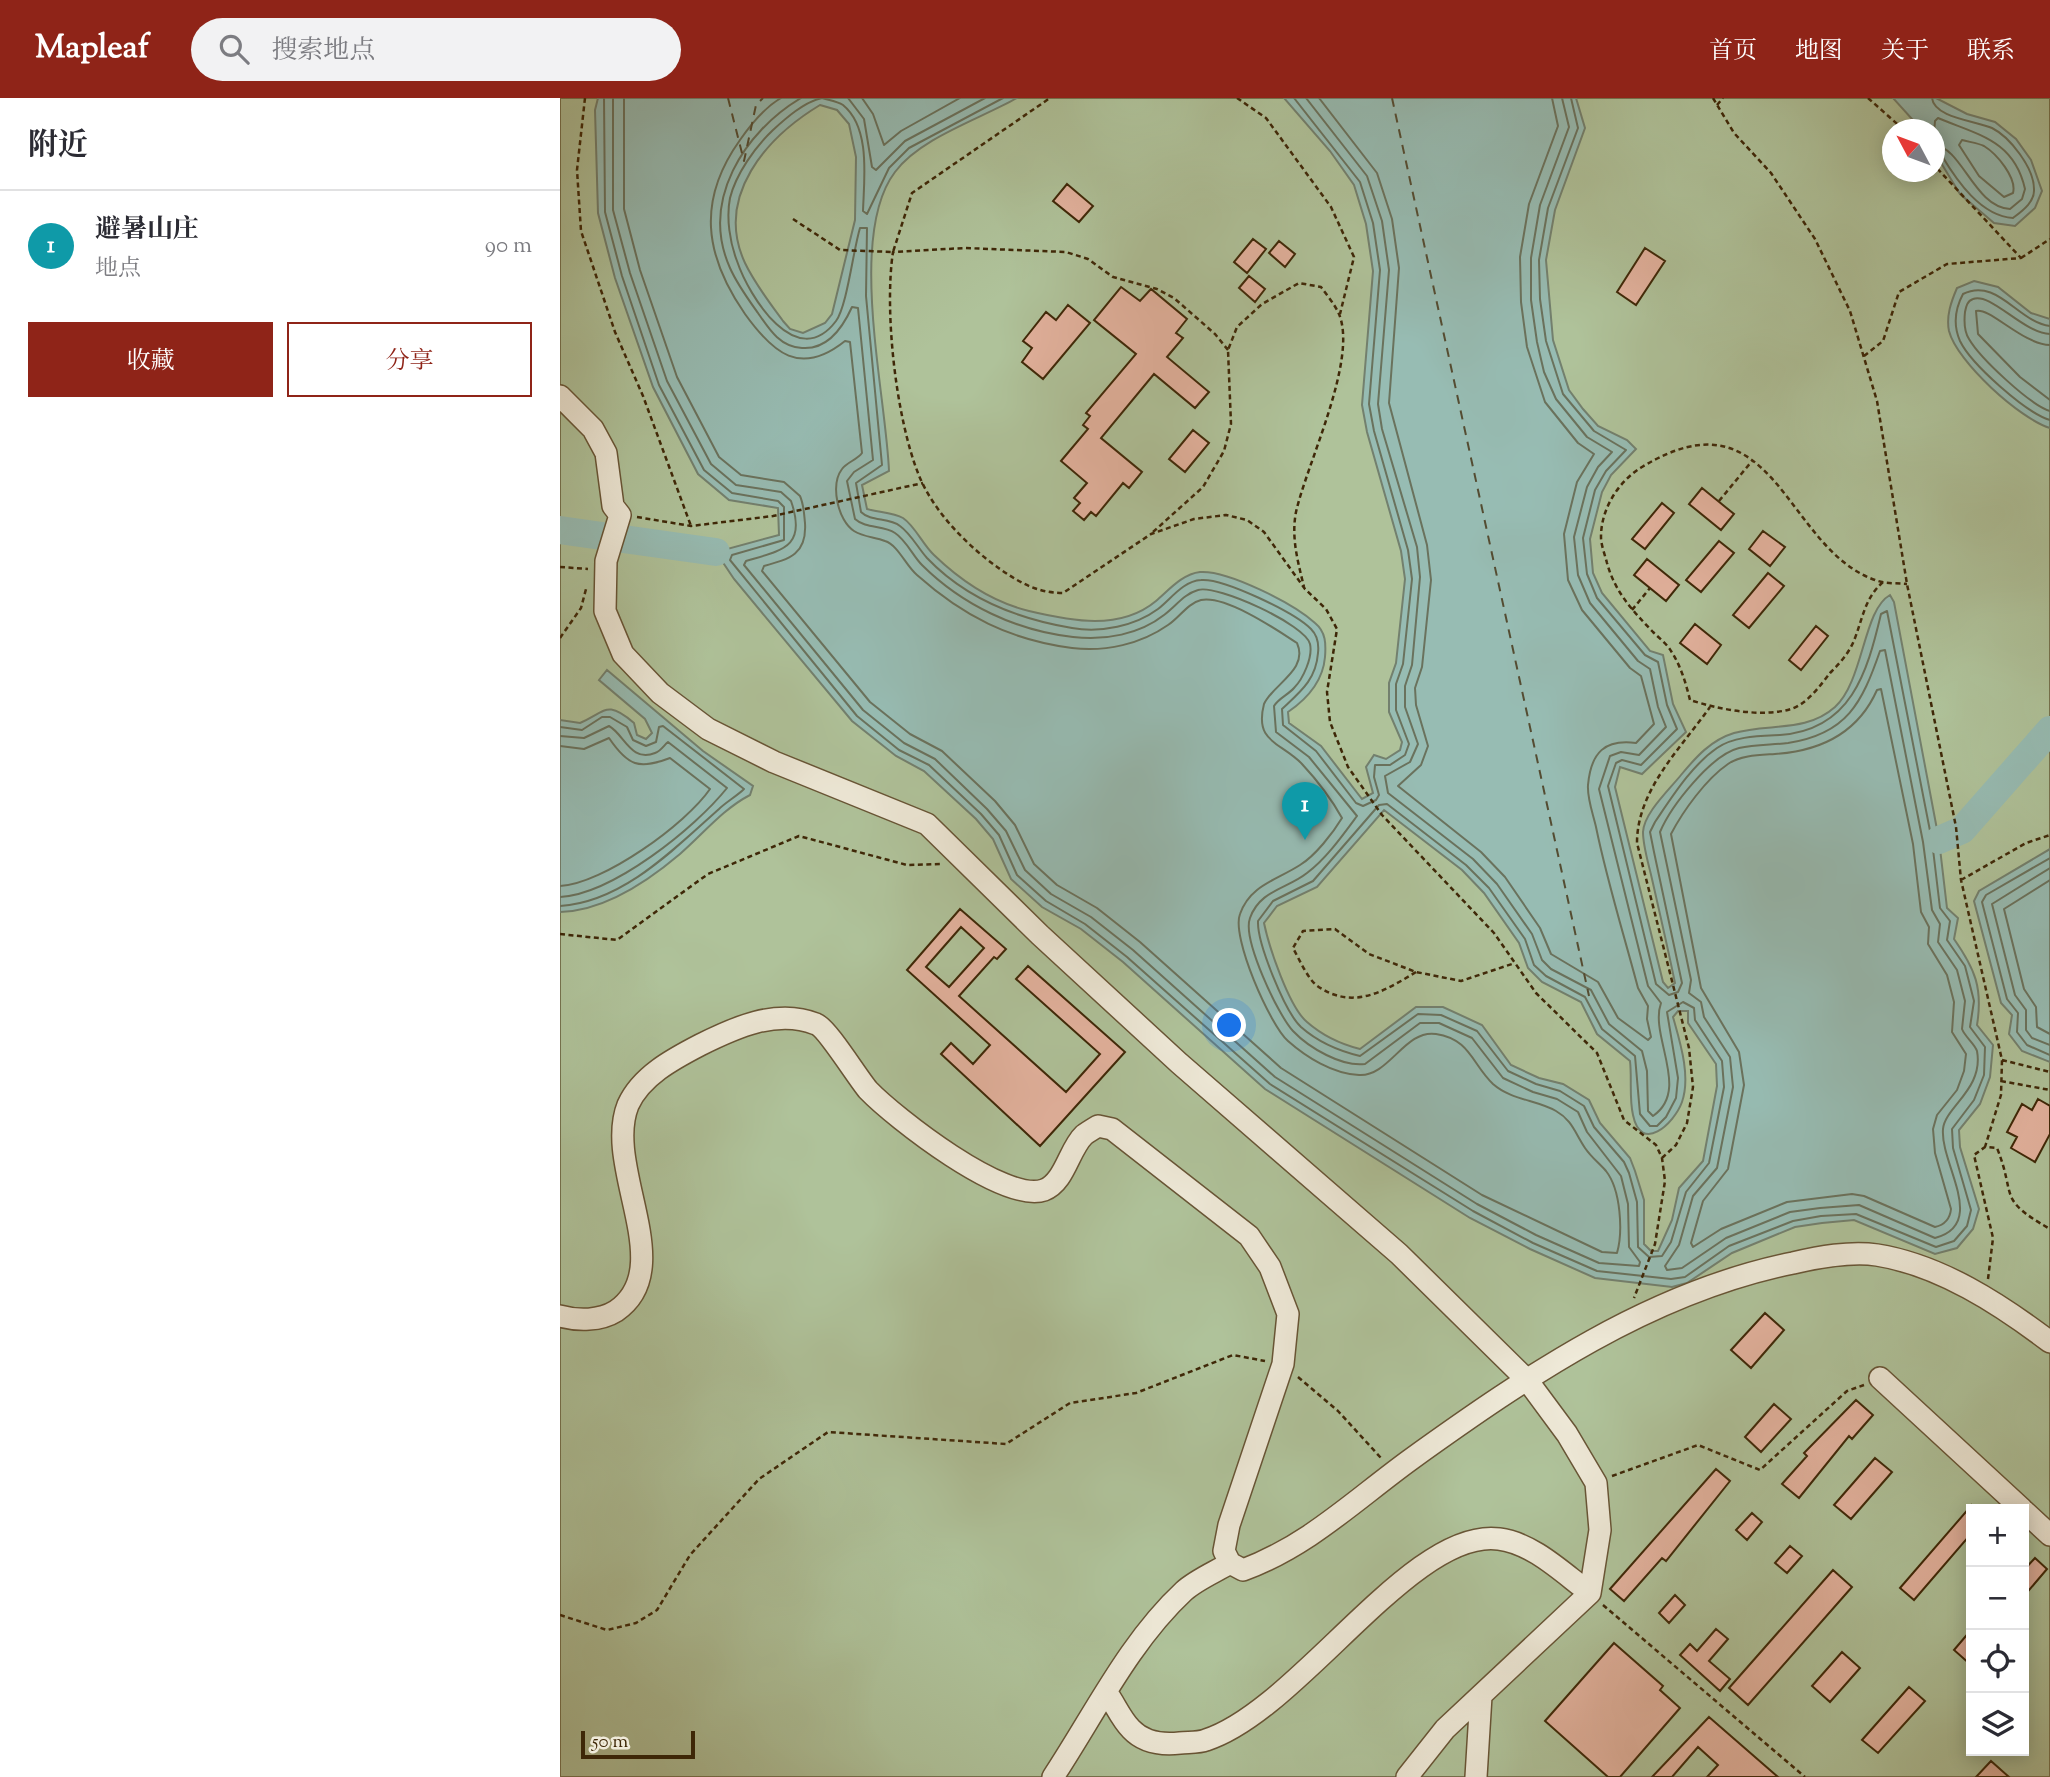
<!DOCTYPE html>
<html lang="zh">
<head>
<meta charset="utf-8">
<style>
	body { margin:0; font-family:"Sorts Mill Goudy","Noto Serif SC",serif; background:#f2f2f3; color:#2b2b33 }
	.controls { position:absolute; right:21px; bottom:21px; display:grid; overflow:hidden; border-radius:0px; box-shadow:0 4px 18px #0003 }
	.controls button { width:63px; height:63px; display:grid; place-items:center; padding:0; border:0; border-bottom:2px solid #e1e1e2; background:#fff; color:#2b2b33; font:35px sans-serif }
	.compass { position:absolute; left:1322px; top:21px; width:63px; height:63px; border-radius:50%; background:#fff; box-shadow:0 4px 18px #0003; rotate:311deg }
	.scale { position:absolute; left:21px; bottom:18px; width:114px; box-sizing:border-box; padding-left:7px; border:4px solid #3e2707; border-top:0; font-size:19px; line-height:24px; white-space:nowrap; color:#3e2707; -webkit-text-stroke:5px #efead9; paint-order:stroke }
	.you { position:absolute; left:670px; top:928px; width:24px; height:24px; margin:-18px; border:5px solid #fff; border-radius:50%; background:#1a73e8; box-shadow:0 0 0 10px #1a73e833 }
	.badge { display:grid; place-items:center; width:46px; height:46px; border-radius:50%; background:#8f2418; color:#fff; font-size:23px; font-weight:700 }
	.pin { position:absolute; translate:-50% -58px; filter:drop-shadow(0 2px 4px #0008) }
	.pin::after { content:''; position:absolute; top:37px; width:24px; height:21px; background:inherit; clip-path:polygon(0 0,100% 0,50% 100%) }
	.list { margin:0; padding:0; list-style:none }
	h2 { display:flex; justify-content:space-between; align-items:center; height:91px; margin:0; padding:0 28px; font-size:30px }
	h2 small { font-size:23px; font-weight:400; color:#7c7c81 }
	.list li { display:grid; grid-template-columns:46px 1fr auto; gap:21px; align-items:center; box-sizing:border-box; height:112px; padding:0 28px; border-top:2px solid #e1e1e2 }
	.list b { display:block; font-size:26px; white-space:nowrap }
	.list p { margin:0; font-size:23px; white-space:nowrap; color:#7c7c81 }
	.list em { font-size:23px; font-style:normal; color:#7c7c81 }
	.actions { display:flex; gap:14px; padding:21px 28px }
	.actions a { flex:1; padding:16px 0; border:2px solid #8f2418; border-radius:0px; text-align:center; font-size:24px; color:#8f2418 }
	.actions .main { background:#8f2418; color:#fff }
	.icon { flex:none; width:38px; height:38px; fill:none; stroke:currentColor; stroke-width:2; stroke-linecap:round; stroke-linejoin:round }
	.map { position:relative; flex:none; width:1490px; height:1679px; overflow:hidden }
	header { display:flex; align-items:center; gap:42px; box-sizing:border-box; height:98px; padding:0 35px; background:#8f2418; color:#fff }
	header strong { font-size:33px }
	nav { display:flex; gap:38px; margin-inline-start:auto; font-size:24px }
	.search { width:490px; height:63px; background:#f2f2f3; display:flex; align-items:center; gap:18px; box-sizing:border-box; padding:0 24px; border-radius:38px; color:#7c7c81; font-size:26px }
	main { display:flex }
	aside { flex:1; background:#fff }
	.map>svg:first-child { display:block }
	.green { fill:#afc29a; stroke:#767450; stroke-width:2; fill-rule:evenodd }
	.water { fill:#97bcb3; stroke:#73806e; stroke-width:2; fill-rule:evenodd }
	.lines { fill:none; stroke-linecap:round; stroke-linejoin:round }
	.shore { stroke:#6a725d; stroke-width:2 }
	.river { stroke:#97bcb3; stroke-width:28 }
	.ferry { stroke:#544c32; stroke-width:2; stroke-dasharray:9 7; stroke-linecap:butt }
	.building { fill:#e3b29e; stroke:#3e2707; stroke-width:2; fill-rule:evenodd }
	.minor-casing { stroke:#685536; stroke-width:24 }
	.path { stroke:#3e2707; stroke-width:2.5; stroke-dasharray:5 3.5; stroke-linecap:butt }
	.minor { stroke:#efead9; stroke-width:21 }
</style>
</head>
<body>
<header>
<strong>Mapleaf</strong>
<div class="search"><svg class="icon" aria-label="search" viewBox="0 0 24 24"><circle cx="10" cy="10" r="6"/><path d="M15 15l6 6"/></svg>搜索地点</div>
<nav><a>首页</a><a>地图</a><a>关于</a><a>联系</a></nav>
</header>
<main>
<aside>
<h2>附近<small></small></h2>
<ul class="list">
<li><span class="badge" style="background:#0f9aa8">1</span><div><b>避暑山庄</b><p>地点</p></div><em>90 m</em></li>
</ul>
<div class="actions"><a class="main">收藏</a><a>分享</a></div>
</aside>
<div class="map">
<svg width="1490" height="1679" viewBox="0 0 1490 1679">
	<rect width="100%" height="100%" fill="#e7dec5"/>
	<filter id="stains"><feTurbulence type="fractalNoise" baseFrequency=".00286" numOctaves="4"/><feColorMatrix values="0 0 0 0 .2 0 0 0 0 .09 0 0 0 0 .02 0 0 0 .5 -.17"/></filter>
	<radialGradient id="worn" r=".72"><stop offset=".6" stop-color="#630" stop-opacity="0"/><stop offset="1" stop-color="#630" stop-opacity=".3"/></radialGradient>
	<path class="green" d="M0,0H1490V1679H0ZM1332,32H1374V74H1332ZM1411,1411H1464V1653H1411Z"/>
	<path class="water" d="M38,0H457C420,21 360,40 335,74C287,137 326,296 329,373L302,387L307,411C317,414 334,415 343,420C355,428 363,447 374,457C401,483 432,504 469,513C511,523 560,533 596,503C608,493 622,476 640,474C668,472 734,506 755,525C766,534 766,546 765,559C763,583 747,601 728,614L729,625L761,648L802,701L813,695L806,669L814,657L826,661L840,652L842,644L829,614V585L836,565L845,481L841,453L807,334L802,307L813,173L806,126L794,87L770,53L724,0H1016L1025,30L995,112L986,162L993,242L1009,292L1023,311L1038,328L1067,342L1076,351L1051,377L1042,394L1030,441L1033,475L1042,495L1090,553L1103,557L1113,606L1126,634L1082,676L1060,669L1055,689L1103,884L1108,890L1115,885C1108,851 1100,816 1092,781C1089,767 1083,749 1083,734C1084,715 1109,692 1121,677C1136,659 1151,642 1174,635C1208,625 1246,635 1275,609C1304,582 1303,512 1330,497L1334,504L1379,742L1387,810L1398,820L1394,841C1415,871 1423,890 1417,927L1433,947L1430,979L1420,1006L1399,1032L1400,1049L1419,1111L1413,1131L1397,1150L1375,1156L1294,1122L1262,1125L1235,1129L1172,1155L1127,1185L1112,1189L1035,1180L970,1151L910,1120L705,991L563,864L521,831L482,809L451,781L433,741L416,721L364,673L336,658L292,623L174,481L156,454L219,437L218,410L169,402L138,376L93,289L55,180L38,115L35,12ZM260,7L277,12L289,26L296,59L295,122L272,216L265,225L243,235L230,231L223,223C209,204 195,186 185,165C154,98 207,39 260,7ZM824,712L902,772L924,795L959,845L968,870L982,884L1021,904L1037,936L1070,963C1072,980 1069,1000 1073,1017C1081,1056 1114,1026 1122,1004C1131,978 1120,944 1113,919L1118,913H1128V925L1156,966L1157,988L1143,1063L1119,1090L1112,1122L1098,1153H1091L1084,1146V1102L1075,1073L1070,1060L1040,1025L1029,1002L1003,986L979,980L951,967L922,927L883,909H856L800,951C780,946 763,938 747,924C729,909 709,849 704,825L717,808L757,789Z
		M1333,0H1376L1407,16L1435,24L1456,41L1471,62L1482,93L1475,110L1455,128L1434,125L1400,96L1375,55L1374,32L1361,31Z
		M1414,183L1438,189L1471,215L1490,221V330C1460,321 1397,264 1389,233C1386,218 1391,204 1397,190Z
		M47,572L143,653L193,688L190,697C163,711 143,736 120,756C87,784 44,813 0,814V622L20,625C46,614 46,601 74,625L77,637L86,641L92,635L85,621L39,582Z
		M1490,751V964L1462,953L1449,936L1452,917L1441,905L1414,803L1419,793Z"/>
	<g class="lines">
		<path class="shore" d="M44,0L45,114L62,178L99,287L144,372L172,395L218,403L224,409V442L172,457L170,462L297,618L339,652L369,667L421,716L439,737L457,777L486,803L525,826L567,859L710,986L913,1113L973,1145L1037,1173L1111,1181L1125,1179L1169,1148L1233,1123L1261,1118L1296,1116L1376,1149L1394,1143L1407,1128L1411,1112L1393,1050L1392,1031L1414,1002L1424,977L1425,949L1410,929L1414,903L1405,868L1387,842L1390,823L1380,810L1372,743L1327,513L1321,516C1307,575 1291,632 1220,637C1200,638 1174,638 1157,650C1132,667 1112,699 1095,724L1090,734L1094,754L1122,885L1118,894L1109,897L1096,886L1048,688L1056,665L1062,662L1081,667L1117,631L1107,607L1098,564L1085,557L1037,500L1027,476L1023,440L1035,392L1046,373L1066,352L1034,333L1003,296L986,243L980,201L979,162L988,110L1018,30L1011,0
			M53,0V112L70,175L107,283L151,366L176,387L221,394L231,403C247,449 223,452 186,463L184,467L303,612L344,645L375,661L427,711L446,733L465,772L491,796L531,819L573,852L715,979L917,1106L976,1137L1039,1165L1079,1168L1080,1164L1069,1149L1068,1106L1061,1078L1027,1034L1018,1014L997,1001L973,994L943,980L912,940L879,925H860L805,966C782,969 749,950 733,933C718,917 682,841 690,820C700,792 727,791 747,775C766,761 783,737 797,718L749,659L716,634L714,608C719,600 728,597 734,590C743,581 753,559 750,546C746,527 657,486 638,492C624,496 616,508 604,517C580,536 545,543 513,539C457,533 402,507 362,467C353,458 346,442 335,435C323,427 306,431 295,421L287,383L294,374L313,362L298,210L292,209C283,229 268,252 242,250C220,249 209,231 198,215C188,201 177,186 170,170C140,103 184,34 241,0
			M64,0V111L80,172L117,279L159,359L181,377L224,384L240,398C244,407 244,416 245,425C247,456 230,461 204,468L202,473L310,604L350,636L382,653L435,703L455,727L474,766L497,787L537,810L580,844L721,970L922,1097L1042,1154L1057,1155C1063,1134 1061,1092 1046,1073C1039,1065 1031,1059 1025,1050C1015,1035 1012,1022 996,1013C977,1002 951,1002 933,986C912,966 910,941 876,936C845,931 829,979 799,977C773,976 746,959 728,943C710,927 671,839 680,816C690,787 717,782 740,767C755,758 773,735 782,720C772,702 756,681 742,666C721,644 694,645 704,606C713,586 749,572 737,545C717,532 666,497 641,502C628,505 619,520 608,527C581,546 546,554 512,550C450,542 403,518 357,477C346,468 338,447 325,443C315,439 303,439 294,433C278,423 270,387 282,371C287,364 297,362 302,355L290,244L285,243C240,279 213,255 185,216C144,157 137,102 180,42C191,26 204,10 221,0
			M288,0L304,21L312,69L316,72L345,43L425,0
			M302,0L313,16L324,47L341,33L400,0
			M443,0L349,50L329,70L307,116L303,113C304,81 311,30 283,7C277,3 268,2 262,0C244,4 226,20 213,32C195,49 176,76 170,100C166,120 170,145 177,163C189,199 237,275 276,223C287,208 293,153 300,130H307L306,198L322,367L296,385L301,414C311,424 329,419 340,428C351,436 358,450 367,460C406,501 458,521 512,530C541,535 575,528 598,511C611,501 623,483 641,482C664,480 735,515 751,531C758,538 759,546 758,555C756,582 740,594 722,611L723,627L756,653L796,705L803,708L816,702L819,697L814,679L815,667H830L845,657L849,646L836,612V586L843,566L852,481L848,452L814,333L809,306L820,172L813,125L800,84L734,0
			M746,0L807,78L822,123L829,172L818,306L822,331L857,449L860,479L852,567L845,588V609L858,646L850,664L825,678L828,695L913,761L937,786L972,836L982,862L991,871L1031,892L1049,926L1082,953L1087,973L1088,1013L1093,1018C1131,992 1089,938 1101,905L1088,888L1039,691L1050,658L1061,654L1079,657L1106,629L1098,609L1090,571L1078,563L1030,505L1018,477L1014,439L1027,389L1038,369L1052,354L1027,339L996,301L984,274L977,244L971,202V160L980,107L1009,29L1002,0
			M759,0L817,75L832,121L839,170L829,305L867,447L871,482L862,569L855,590L856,607L868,648L861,667L838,688L921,754L945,779L980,830L991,856L1038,884L1058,920L1088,942L1091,939L1087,921L1088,908L1078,890C1064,837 1047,783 1036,729C1033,716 1027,700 1028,687C1031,654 1045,641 1076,645L1094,626L1081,578L1070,570L1022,512L1008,482L1004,436L1017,384L1034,356L1018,345L985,304L967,249L961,204L960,159L969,106L998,28L992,0
			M1372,0C1374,20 1417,23 1432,30C1450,39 1474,70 1474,91C1475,104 1462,113 1453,120C1421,118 1397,83 1382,58L1374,56
			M1374,35L1375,23L1378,20C1418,37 1454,42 1465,91L1462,101L1450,111C1414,109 1402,49 1374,47
			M1402,42C1409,44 1418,45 1424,48C1437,56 1457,80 1453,95L1444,99L1419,78L1399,47Z
			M1490,228C1458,224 1437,179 1403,196C1395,211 1393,227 1400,243C1411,266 1466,315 1490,322
			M1490,236C1463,235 1431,194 1413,201C1407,203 1406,209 1405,214C1404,223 1404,233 1409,241C1420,260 1470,307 1490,313
			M1490,247C1462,246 1430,209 1416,213L1418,236L1460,279L1490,302
			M1325,552L1363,744L1372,812L1380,826L1378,844L1397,872L1405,903L1402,931C1405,939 1415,946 1417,953C1424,991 1385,1009 1383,1031C1380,1066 1428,1126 1375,1140L1299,1107L1260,1110L1230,1114L1166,1140L1122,1170L1107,1172L1105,1168L1119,1147L1133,1098L1157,1070L1173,989L1170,959L1144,919L1141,904L1129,895L1131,882L1100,734C1111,708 1151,657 1179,650C1195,646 1212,647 1228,645C1287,636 1302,605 1320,553Z
			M1321,591L1353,746L1361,814L1369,829L1368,846L1387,877L1394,904L1392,934L1406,956L1404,973L1397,992L1377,1017L1373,1031L1375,1055L1391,1111C1390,1121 1384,1127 1375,1129L1304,1098L1292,1096L1227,1104L1161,1131L1133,1149L1131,1145L1143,1103L1168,1071L1184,987L1179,954L1141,890L1111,736C1123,713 1146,681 1168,666C1181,657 1200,657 1215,656C1260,653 1298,635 1317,592Z
			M0,629L22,632L42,619H50L67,629L73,642L86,648L96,644L99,629L103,628L184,691C177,698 166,704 159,711C114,751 63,804 0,808
			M0,638L24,640L49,628C64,636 71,665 95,655C101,653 104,647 108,644L167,690C135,730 53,796 0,799
			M0,648L24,651L49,640C68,668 79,672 110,660L150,691C126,726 43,786 0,788
			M827,706L906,767L929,790L965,841L974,867L986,878L1025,899L1042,931L1075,958L1080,1016L1090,1028H1097L1106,1019L1116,1000L1118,980L1107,914L1123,904L1134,910L1135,922L1162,963L1164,989L1149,1065L1126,1094L1111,1144L1102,1158L1089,1159L1078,1149L1077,1104L1069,1075L1064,1064L1034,1029L1024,1008L1000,993L976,986L948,973L917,933L881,917L858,916L800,958C779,953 758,944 741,929C725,914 697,845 698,823L713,803L753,783L819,707Z
			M1490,760L1426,797L1422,804L1447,901L1458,915L1457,934L1467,947L1490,957
			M1490,770L1432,806L1455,897L1466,912V932L1472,940L1490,947
			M1490,782L1444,811L1464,891L1476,909L1477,929L1490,936"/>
		<path class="river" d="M0,432L156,454
			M1379,742L1402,732L1490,632"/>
		<path class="ferry" d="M168,0L184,63L196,7L203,0
			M832,0L1029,898"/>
	</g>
	<path class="building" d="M507,86L533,108L519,124L493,103Z
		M693,141L706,151L687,175L674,164Z
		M719,143L735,156L725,169L709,155Z
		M1085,150L1105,163L1076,207L1057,194Z
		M689,178L705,191L695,204L679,190Z
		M561,189L580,203L591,191L627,221L616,235L623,240L607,259L649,294L635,310L594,276L541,340L582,374L569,390L563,385L536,418L531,414L524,422L513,413L520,405L514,400L527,385L501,363L528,331L523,327L530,318L526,315L576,256L534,222Z
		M508,207L530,225L483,281L462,264L472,250L463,243L486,214L496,222Z
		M633,332L649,345L625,374L609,361Z
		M1142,390L1174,416L1161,432L1129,406Z
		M1102,405L1114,415L1085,451L1072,441Z
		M1203,433L1225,449L1210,468L1189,451Z
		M1159,443L1174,455L1141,494L1126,482Z
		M1087,461L1119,487L1106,503L1074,477Z
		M1208,475L1224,488L1189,530L1173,517Z
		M1135,526L1161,547L1147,566L1120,545Z
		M1256,528L1268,538L1241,572L1229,562Z
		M400,811L446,851L437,861L434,859L399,898L506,994L540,956L456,881L468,868L565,954L480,1048L381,956L391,945L413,966L430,947L347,872ZM401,829L424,850L389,889L366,869Z
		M1478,1001L1490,1008V1036L1475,1064L1451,1050L1457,1039L1447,1034L1462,1006L1472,1012Z
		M1205,1215L1224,1232L1191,1270L1171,1252Z
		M1296,1302L1313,1317L1292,1341L1289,1338L1239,1400L1222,1386L1247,1358L1244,1355Z
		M1214,1306L1231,1321L1201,1354L1185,1339Z
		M1315,1360L1332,1374L1291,1421L1274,1407Z
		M1156,1371L1170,1383L1106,1463L1102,1460L1064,1503L1050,1491Z
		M1411,1408V1436L1354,1502L1340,1490Z
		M1192,1415L1202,1424L1187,1442L1176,1432Z
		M1230,1448L1242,1458L1227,1475L1215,1465Z
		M1475,1460L1487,1471L1464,1498V1472Z
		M1273,1472L1292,1489L1188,1607L1169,1590Z
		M1115,1497L1125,1507L1109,1525L1099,1515Z
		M1156,1531L1168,1541L1149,1563L1170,1581L1160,1593L1120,1557L1130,1546L1137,1553Z
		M1411,1532V1567L1394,1552Z
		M1054,1545L1103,1588L1100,1592L1120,1610L1060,1679H1048L985,1623Z
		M1282,1554L1300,1570L1270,1604L1252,1588Z
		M1349,1589L1365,1603L1318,1655L1302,1642Z
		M1149,1619L1218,1679H1147L1158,1667L1138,1649L1112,1679H1092Z
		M1431,1663L1449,1679H1416Z"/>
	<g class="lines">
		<defs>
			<path id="minor" d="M0,298L33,331L46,355L53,408L60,417L46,463L45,513L63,556L100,595L148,631L214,664L367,726L480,837L619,965L839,1156L967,1282L1007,1336L1036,1385L1040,1432L1030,1495L885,1631L847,1679
				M0,1218C18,1223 40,1223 56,1213C119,1170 43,1069 68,1007C81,978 113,961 140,947C174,930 217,910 256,926C267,930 297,979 308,992C335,1020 445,1106 484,1092C505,1084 509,1051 524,1037C528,1034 533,1031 538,1028L552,1031L689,1138L710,1169L728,1216L723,1266L669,1427L664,1453L670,1465C655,1474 636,1482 624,1493C569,1544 534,1617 493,1679
				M1320,1280L1462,1411
				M1464,1413L1490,1437
				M670,1465L683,1472C748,1448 795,1402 850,1362C967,1278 1090,1194 1233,1165C1259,1159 1290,1153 1317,1157C1380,1167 1440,1206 1490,1244
				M547,1595C555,1606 561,1621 571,1631C584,1645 602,1647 620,1645C628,1644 638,1645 646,1642C739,1612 852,1429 939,1441C973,1445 1004,1476 1030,1495
				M916,1679L921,1598"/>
		</defs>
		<use href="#minor" class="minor-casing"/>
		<path class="path" d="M25,0L17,72L21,133L55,234L83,298L131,428
			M677,0L706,20L771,109L794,159L780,216
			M1153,0L1174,35L1211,75L1255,141L1290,213L1317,303L1347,486L1396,729L1401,782L1442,962L1441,997L1425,1049
			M1308,0L1344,32
			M1157,7L1163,0
			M233,121L280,152L333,154L352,95L490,0
			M1461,160L1490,141
			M668,252L655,236L614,200L597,191L553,179L528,161L506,154L405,150L333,154C324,213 336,319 358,375C372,412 407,448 440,471C460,485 478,495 503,495L591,436L634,421L666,417L687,422L704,434L745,491L766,511L777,531L767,594L770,624L788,669L822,717L934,835L976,895L1037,955L1064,1022L1096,1047L1102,1060L1105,1083L1095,1146L1074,1200
			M1304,258L1323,243L1339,194L1387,166L1461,160L1374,67
			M1159,403L1192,363
			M77,419L131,428L213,418L363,385
			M593,434L643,389L664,353L671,326L668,252L677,229L702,206L739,185L761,189C767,197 775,207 779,216C798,262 747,365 736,414C731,440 738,464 744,489
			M0,469L28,471
			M1323,484C1305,500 1303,519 1295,540C1290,554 1280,565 1270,575C1260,588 1247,606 1231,611C1201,620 1158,611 1130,602C1126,586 1121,568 1111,553C1107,546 1099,540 1093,534C1072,512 1055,494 1047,465C1045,457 1041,447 1041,439C1041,410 1059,383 1082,369C1215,288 1224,450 1315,482C1325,486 1337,485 1347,486
			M1072,512L1090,490
			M0,540L21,510L26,491
			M1401,782L1466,745L1490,737
			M0,836L57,842L148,776L239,738L347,767L380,766
			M856,874C823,894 792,913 756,887C747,879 739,861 733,850L743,833L775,831L809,856L856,874L901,883L955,865
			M1442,962L1490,974
			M1441,983L1490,992
			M1102,1060L1116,1047L1127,1025L1133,989L1129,950L1077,745C1077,692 1121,650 1150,609
			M1428,1181L1433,1140L1414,1057L1425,1049L1437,1050C1457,1100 1436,1100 1490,1131
			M738,1279L778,1313L821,1360
			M1052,1378L1138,1347L1200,1372L1287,1293L1304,1287
			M1043,1507L1245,1679
			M0,1517L47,1532L76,1525L97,1512L130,1457L199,1381L268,1334L446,1346L510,1305L576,1295L673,1257L705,1263"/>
		<use href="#minor" class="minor"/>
	</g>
	<rect width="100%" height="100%" filter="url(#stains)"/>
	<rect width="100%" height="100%" fill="url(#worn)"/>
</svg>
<div class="controls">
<button>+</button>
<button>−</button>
<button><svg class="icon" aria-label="locate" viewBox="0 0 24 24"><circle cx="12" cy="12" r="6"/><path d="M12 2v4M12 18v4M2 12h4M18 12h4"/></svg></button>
<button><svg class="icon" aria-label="layers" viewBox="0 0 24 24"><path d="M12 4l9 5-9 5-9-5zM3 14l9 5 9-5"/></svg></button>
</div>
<svg class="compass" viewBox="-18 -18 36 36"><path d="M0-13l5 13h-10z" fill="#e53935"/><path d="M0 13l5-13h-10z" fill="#7c7c81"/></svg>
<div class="scale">50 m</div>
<div class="you"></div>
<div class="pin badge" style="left:745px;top:742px;background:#0f9aa8">1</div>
</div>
</main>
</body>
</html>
